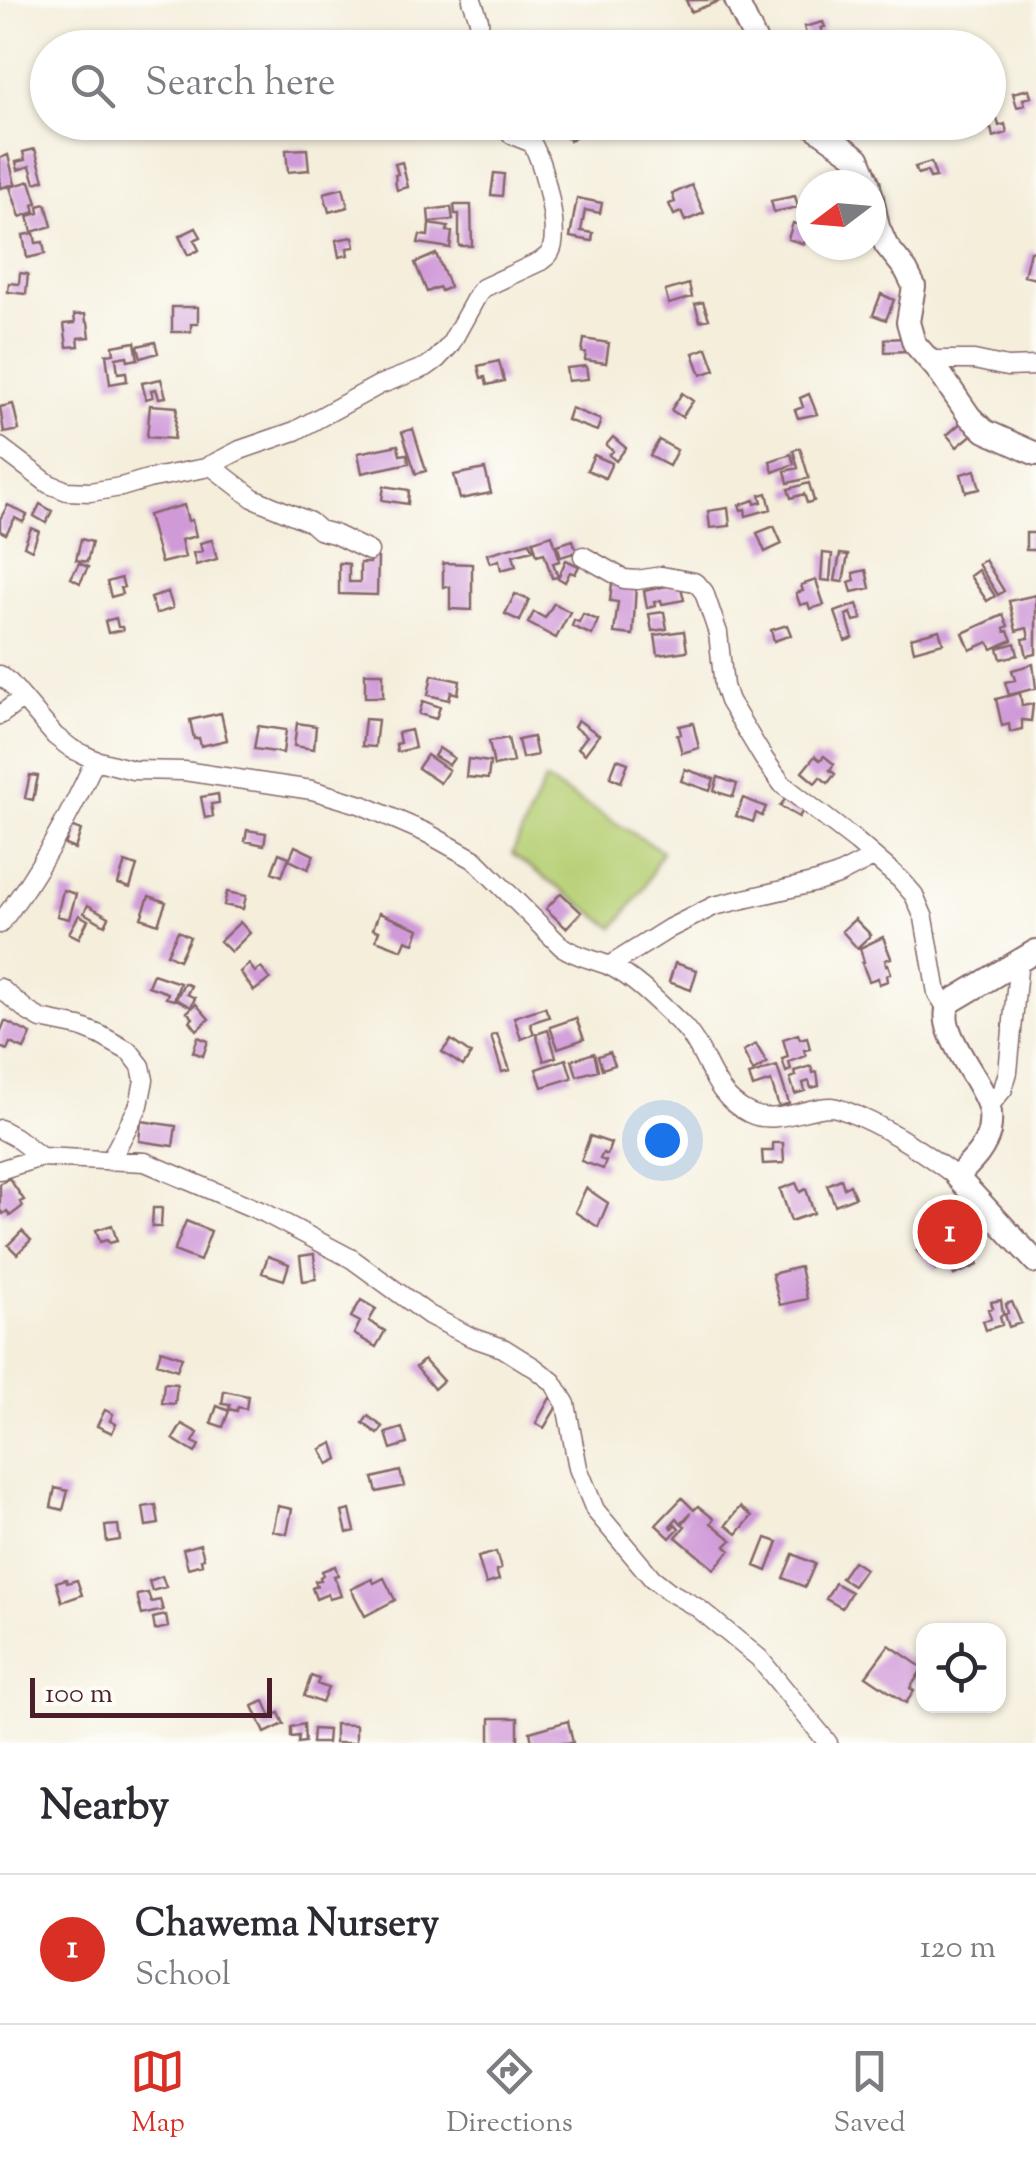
<!DOCTYPE html>
<html lang="en">
<head>
<meta charset="utf-8">
<style>
	body { margin:0; font-family:"Sorts Mill Goudy",serif; background:#f7f7f7; color:#2b2b33 }
	.controls { position:absolute; right:30px; bottom:30px; display:grid; overflow:hidden; border-radius:20px; box-shadow:0 2px 8px #0004 }
	.controls button { width:90px; height:90px; display:grid; place-items:center; padding:0; border:0; border-bottom:2px solid #e1e1e2; background:#fff; color:#2b2b33; font:50px sans-serif }
	.compass { position:absolute; left:796px; top:170px; width:90px; height:90px; border-radius:50%; background:#fff; box-shadow:0 2px 8px #0004; rotate:254deg }
	.scale { position:absolute; left:30px; bottom:25px; width:242px; box-sizing:border-box; padding-left:10px; border:5px solid #4a1f2b; border-top:0; font-size:28px; line-height:35px; white-space:nowrap; color:#4a1f2b; -webkit-text-stroke:8px #fdfcf7; paint-order:stroke }
	.you { position:absolute; left:662px; top:1140px; width:35px; height:35px; margin:-25px; border:8px solid #fff; border-radius:50%; background:#1a73e8; box-shadow:0 0 0 15px #1a73e833 }
	.badge { display:grid; place-items:center; width:65px; height:65px; border-radius:50%; background:#d93025; color:#fff; font-size:32px; font-weight:700 }
	.pin { position:absolute; translate:-50% -50%; border:5px solid #fff; box-shadow:0 2px 10px #0006 }
	.list { margin:0; padding:0; list-style:none }
	h2 { display:flex; justify-content:space-between; align-items:center; height:130px; margin:0; padding:0 40px; font-size:42px }
	h2 small { font-size:32px; font-weight:400; color:#7c7c81 }
	.list li { display:grid; grid-template-columns:65px 1fr auto; gap:30px; align-items:center; box-sizing:border-box; height:150px; padding:0 40px; border-top:2px solid #e1e1e2 }
	.list b { display:block; font-size:38px; white-space:nowrap }
	.list p { margin:0; font-size:32px; white-space:nowrap; color:#7c7c81 }
	.list em { font-size:32px; font-style:normal; color:#7c7c81 }
	.icon { flex:none; width:55px; height:55px; fill:none; stroke:currentColor; stroke-width:2; stroke-linecap:round; stroke-linejoin:round }
	.map { position:relative; flex:none; width:1036px; height:1743px; overflow:hidden }
	.search { position:absolute; background:#fff; box-shadow:0 2px 8px #0004; left:30px; right:30px; top:30px; height:110px; display:flex; align-items:center; gap:25px; box-sizing:border-box; padding:0 35px; border-radius:55px; color:#7c7c81; font-size:38px }
	.sheet { height:280px; background:#fff }
	nav { display:flex; justify-content:space-around; align-items:center; box-sizing:border-box; height:140px; border-top:2px solid #e1e1e2; background:#fff; font-size:28px; color:#7c7c81 }
	nav a { display:grid; justify-items:center; gap:5px }
	nav .on { color:#d93025 }
	.map>svg:first-child { display:block }
	.green { fill:#b7d076; stroke:#807850; stroke-width:2.5 }
	.building { fill:#d09ad9 }
	.lines { fill:none; stroke-linecap:round; stroke-linejoin:round }
	.street-casing { stroke:#866769; stroke-width:21 }
	.secondary-casing { stroke:#866769; stroke-width:26 }
	.street { stroke:#fff; stroke-width:18 }
	.secondary { stroke:#fff; stroke-width:22 }
</style>
</head>
<body>
<div class="map">
<svg width="1036" height="1743" viewBox="0 0 1036 1743">
	<rect width="100%" height="100%" fill="#fdfcf7"/>
	<filter id="ink" filterUnits="userSpaceOnUse"><feTurbulence type="fractalNoise" baseFrequency=".01" numOctaves="2"/><feDisplacementMap in="SourceGraphic" scale="20" xChannelSelector="R" yChannelSelector="G"/><feConvolveMatrix kernelMatrix="1 2 1 2 8 2 1 2 1" color-interpolation-filters="sRGB"/></filter>
	<filter id="wash" filterUnits="userSpaceOnUse"><feTurbulence type="fractalNoise" baseFrequency=".0048" numOctaves="4" result="noise"/><feDisplacementMap in="SourceGraphic" scale="40" xChannelSelector="R" yChannelSelector="G"/><feGaussianBlur stdDeviation="2.25" result="paint"/><feColorMatrix in="noise" values="0 0 0 0 0 0 0 0 0 0 0 0 0 0 0 0 0 1.4 0 .05"/><feComposite in="paint" operator="in"/></filter>
	<g filter="url(#wash)">
		<rect width="100%" height="100%" fill="#f4eedb"/>
		<path class="green" d="M545,780L662,851L643,890L614,928L512,854Z"/>
		<g id="blocks">
			<path class="building" d="M686,0H722L691,12Z
				M823,22L825,27L821,28L827,46L810,48L804,27Z
				M1029,89L1031,97L1023,99L1025,105L1017,107L1013,93Z
				M997,118L999,126L1005,124L1007,133L993,137L991,128L985,130L983,122Z
				M558,122H572L574,125L581,122L585,128L570,141L556,124Z
				M885,122H920L909,134L904,128L898,134Z
				M35,149L44,180L35,183L30,166L18,170L16,162L25,160L23,152Z
				M307,149L309,170L288,172L286,150Z
				M8,155L15,184L0,188V158Z
				M402,162L408,187L397,190L395,181L396,180L395,175L398,174L395,164Z
				M931,162L936,177L930,178L927,171L918,174L915,167Z
				M494,173L504,174L502,196L491,195Z
				M30,181L37,203L33,205L35,212L20,217L10,187Z
				M692,185L704,213L685,221L681,212L674,215L669,204L675,202L672,194Z
				M343,188L348,207L329,212L324,193Z
				M795,196L798,207L774,212L771,201Z
				M577,198L602,203L600,213L585,210L581,231L593,233L592,241L570,237Z
				M46,204L52,226L32,232L28,216L39,213L38,206Z
				M454,205H471L472,246H459V214H455Z
				M451,207L453,220L429,222L428,210Z
				M793,223L809,228L804,244L788,239Z
				M429,224L448,227L447,231L452,232L450,248L418,243L420,235L428,236Z
				M196,228L201,237L194,240L199,250L188,255L179,236Z
				M34,233L36,243L43,242L45,254L27,258L23,235Z
				M353,237L355,247L347,248L348,255L339,257L336,240Z
				M1030,251L1036,252V279L1024,276Z
				M436,254L450,287L441,291L439,287L427,292L415,263Z
				M20,273L28,274L26,294L8,292L9,283L19,284Z
				M689,284L692,297L669,304L665,291Z
				M881,294L894,300L886,320L873,315Z
				M703,302L709,319L700,321L695,304Z
				M172,307H198V324H191V332H172Z
				M85,314L86,322H88L90,337L78,338L79,346L67,347L64,324L75,323L74,315Z
				M906,338L907,351L885,352V339Z
				M584,339L609,343L606,363L585,360L586,353L582,352Z
				M135,342L138,359L128,361L127,356L116,358L118,373L126,372L127,381L110,384L106,354L114,353L113,346Z
				M155,342L158,353L141,358L138,346Z
				M707,348L715,370L701,375L693,353Z
				M499,361L504,381L487,385L485,377L481,378L478,366Z
				M586,366L588,379L568,381L566,368Z
				M161,379L166,397L159,398L156,389L151,390L153,397L146,399L142,383Z
				M682,393L693,401L682,417L671,410Z
				M809,394L817,414L798,418L795,410L803,407L800,398Z
				M13,404L19,430L4,433L0,407Z
				M150,405L177,407L174,439L147,437Z
				M571,408L601,420L597,431L567,420Z
				M964,420L974,433L957,447L947,435Z
				M413,429L426,471L416,474L402,432Z
				M613,437L626,448L616,461L609,455L613,451L606,445Z
				M659,440L677,450L669,466L650,456Z
				M398,445L400,455L407,454L409,463L362,473L358,453Z
				M800,448L809,478L788,483L785,471L798,468L793,450Z
				M791,454L794,464L773,472L770,461Z
				M594,455L612,463L605,478L587,470Z
				M485,469L491,493L460,499L454,475Z
				M975,470L980,489L966,492L961,474Z
				M809,483L814,501L807,503L804,494L791,498L788,489Z
				M384,486L409,490L408,504L382,500Z
				M767,493L771,509L746,516L745,509L741,510L739,505L754,500L755,504L762,502L760,495Z
				M40,504L52,511L46,523L34,516Z
				M8,505L27,515L23,522L15,518L6,534L0,531V519Z
				M184,505L188,521L192,520L196,536L181,540L185,557L161,563L148,515Z
				M728,508L730,526L710,528L708,511Z
				M774,526L782,544L765,552L757,533Z
				M31,528L39,531L32,550L24,546Z
				M1026,533H1036V550H1026Z
				M552,535L560,561L553,563L558,577L552,578L544,553L537,555L533,541Z
				M81,539L92,542L87,562L76,560Z
				M212,540L217,559L196,565L193,553L202,551L200,543Z
				M573,540L577,552L561,557L557,545Z
				M530,542L533,550L513,555L516,566L501,570L499,560L490,563L487,554Z
				M823,553L832,554L830,581L821,580Z
				M840,554L848,555L843,582L835,581Z
				M370,557L378,558L377,595L339,594V563L349,564V582H360V563H370Z
				M566,560L579,566L575,574L570,572L565,582L558,578Z
				M985,560L1004,591L998,595L978,564Z
				M79,563L88,567L80,583L71,578Z
				M443,563L472,564V610L450,609V587H443Z
				M866,570L870,588L852,592L849,582L855,580L853,573Z
				M978,570L995,596L987,601L970,576Z
				M121,578L124,587L120,588L122,594L111,597L107,582Z
				M816,580L824,605L810,609L808,603L800,605L796,593L803,591L801,585Z
				M612,583L636,586L633,635L614,633L618,602L610,601Z
				M680,583L684,600L662,604L661,600L654,602L655,606L647,608L644,591Z
				M168,592L173,608L156,614L151,598Z
				M515,594L529,600L520,621L505,614Z
				M1036,595V654L1027,656L1023,639L1029,638L1027,628L1016,631L1009,601Z
				M554,603L570,612L556,638L528,623L534,612L545,618Z
				M857,604L862,619L854,621L851,613L846,615L853,638L845,641L835,612Z
				M664,612L667,629L652,631L649,614Z
				M583,614L598,620L592,635L572,626L574,620L579,622Z
				M1003,615L1008,626L1004,628L1005,632L1008,631L1012,640L992,649L988,642L970,650L963,633Z
				M116,618L118,627H122L123,630L108,633L105,621Z
				M787,625L791,635L774,641L771,630Z
				M939,630L943,643L914,651L911,638Z
				M684,631L687,651L658,655L655,635Z
				M1015,643L1018,655L1001,659L998,648Z
				M1033,664L1036,688L1009,695L1005,682L1015,680L1012,670Z
				M365,673H383V697H365Z
				M432,675L460,681L458,694L451,692L449,700L428,695Z
				M1020,693L1022,706L1033,704L1031,721L1022,720V729L1010,732L1009,724L1002,726L996,699Z
				M423,701L440,707L436,719L419,714Z
				M221,713L227,740L201,746L199,738L194,739L190,720Z
				M365,719L378,720L375,747L362,746Z
				M578,720L599,735L585,754L578,748L587,736L574,727Z
				M297,723L316,726L314,749L294,746Z
				M693,723L699,748L682,753L677,735L681,734L679,726Z
				M258,726L286,730L283,753L254,749Z
				M411,730L415,748L397,752L396,744L400,743L398,733Z
				M533,737L537,755L522,758L518,740Z
				M508,738L513,762L494,766L489,741Z
				M439,748L454,758L449,765L434,756Z
				M427,755L449,770L440,783L418,768Z
				M815,756L820,760L824,756L834,764L830,770L835,774L828,783L820,777L815,783L802,772Z
				M468,759L490,762L488,779L466,777Z
				M617,759L628,763L621,782L610,777Z
				M685,769L714,779L710,791L681,781Z
				M30,775L38,776L33,800L25,798Z
				M718,777L737,784L733,797L714,791Z
				M218,794L219,803L211,804L213,816L205,818L201,797Z
				M743,798L766,807L762,816L756,813L753,822L736,816Z
				M786,798L804,809L799,817L780,806Z
				M71,826L81,830L75,849L65,845Z
				M247,830L266,833L264,845L245,841Z
				M295,846L314,855L308,869L289,860Z
				M279,853L289,857L282,876L272,872Z
				M125,862L137,866L130,888L118,884Z
				M63,890L76,894L69,919L57,916Z
				M227,892L246,896L243,909L224,905Z
				M561,893L581,912L566,928L546,909Z
				M149,896L166,902L158,924L141,918Z
				M88,905L109,917L105,925L84,913Z
				M379,913L419,929L414,943L406,940L402,950L376,940L379,931L373,929Z
				M79,915L88,920L79,938L69,933Z
				M855,919L871,935L857,948L842,931Z
				M240,922L250,933L231,952L220,941Z
				M178,931L190,937L179,960L167,954Z
				M883,937L891,958L885,960L886,965L888,964L891,973L887,975L888,981L879,984L878,978L869,981L862,963L864,962L860,948Z
				M675,963L697,970L691,990L669,982Z
				M249,964L255,972L261,968L270,979L254,991L240,972Z
				M153,974L180,983L174,1000L166,998L168,993L148,986Z
				M184,983L191,986L187,994L195,998L191,1007L176,999Z
				M196,1004L209,1019L197,1030L190,1021L193,1018L187,1012Z
				M545,1007L549,1017L530,1023L534,1034L521,1039L514,1017Z
				M576,1018L584,1039L558,1048L550,1027Z
				M5,1021L31,1034L24,1049L10,1043L7,1050L0,1047V1033Z
				M548,1030L556,1057L544,1061L536,1034Z
				M497,1034L510,1070L502,1072L491,1036Z
				M798,1034L800,1039L807,1037L810,1049L804,1050L806,1056L789,1062L791,1070L786,1072L782,1059L788,1057L783,1039Z
				M198,1037L208,1041L203,1056L193,1052Z
				M451,1040L471,1054L463,1066L442,1052Z
				M756,1044L767,1063L753,1071L743,1051Z
				M610,1052L615,1065L602,1069L598,1056Z
				M594,1053L598,1070L577,1076L572,1060Z
				M566,1059L572,1078L542,1087L536,1069Z
				M777,1066L789,1103L779,1107L771,1081L753,1087L749,1075Z
				M811,1066L813,1073L817,1072L819,1086L811,1088L809,1081L803,1083L805,1091L795,1094L790,1078L796,1076L794,1071Z
				M141,1121L176,1126L173,1146L139,1141Z
				M590,1136L611,1143L607,1155L603,1153L600,1159L606,1161L603,1169L581,1161Z
				M773,1143H783L784,1163L763,1164L762,1151H773Z
				M9,1178L24,1200L20,1202L23,1206L10,1216L7,1211L3,1214L0,1210V1184Z
				M841,1179L844,1188L850,1185L855,1197L835,1205L827,1185Z
				M796,1183L800,1192L806,1189L814,1213L791,1221L780,1189Z
				M586,1188L608,1203L598,1227L575,1212Z
				M153,1208H162L161,1227H152Z
				M945,1216L955,1227L959,1224L969,1235L959,1244L956,1241L943,1253L936,1244L941,1240L931,1228Z
				M186,1221L211,1231L200,1261L174,1251Z
				M112,1225L117,1241L109,1243L107,1240L100,1242L96,1230Z
				M22,1231L31,1240L17,1254L8,1245Z
				M927,1241L946,1260L936,1270L917,1251Z
				M958,1248L963,1259L974,1255L978,1265L954,1275L945,1253Z
				M314,1254L316,1279L303,1281L300,1256Z
				M268,1256L289,1264L284,1280L262,1273Z
				M800,1267L807,1299L780,1305L772,1274Z
				M361,1300L376,1309L369,1321L385,1331L376,1347L354,1334L360,1322L351,1317Z
				M1001,1300L1003,1315L1000,1316L1002,1325L986,1330L983,1321L991,1319L988,1309L993,1308L991,1302Z
				M1012,1302L1021,1323L1009,1327L1005,1314L1008,1313L1006,1304Z
				M161,1350L182,1357L177,1370L157,1363Z
				M424,1360L443,1381L434,1389L416,1367Z
				M164,1383L177,1384L175,1404L162,1403Z
				M224,1391L248,1396L246,1409L238,1407L237,1411L229,1409L230,1405L222,1404Z
				M550,1398L559,1403L544,1428L536,1423Z
				M217,1406L229,1411L223,1427L211,1423Z
				M105,1410L113,1414L110,1421L116,1424L112,1433L97,1426Z
				M368,1416L383,1427L378,1434L363,1423Z
				M182,1424L198,1433L193,1442L199,1445L195,1453L173,1439Z
				M402,1428L407,1444L391,1449L386,1433Z
				M333,1443L338,1459L328,1464L321,1449Z
				M400,1471L404,1486L377,1492L373,1478Z
				M55,1488L68,1491L63,1510L51,1507Z
				M682,1498L694,1510L698,1506L714,1519L711,1523L732,1540L726,1546L730,1550L714,1569L676,1537L685,1526L682,1524L691,1513L681,1523L677,1518L670,1526L672,1528L675,1524L679,1528L670,1538L656,1525Z
				M156,1505L159,1524L146,1526L143,1507Z
				M278,1506L292,1509L287,1534L273,1531Z
				M740,1507L752,1516L737,1534L726,1525Z
				M350,1510L355,1531L347,1533L342,1512Z
				M118,1525L120,1540L107,1542L105,1526Z
				M766,1538L778,1542L767,1571L755,1566Z
				M200,1544L204,1558L201,1559L202,1564L188,1568L183,1549Z
				M496,1552L501,1569L496,1570L499,1580L486,1584L478,1557Z
				M793,1554L815,1564L805,1587L783,1578Z
				M853,1561L865,1569L853,1586L841,1578Z
				M335,1566L338,1575L334,1576L341,1596L329,1599L328,1594L316,1599L312,1588L317,1586L315,1581L321,1580L320,1577L323,1575L322,1571Z
				M162,1576L166,1587L152,1591L149,1581Z
				M384,1578L395,1600L365,1616L351,1589L372,1579L374,1583Z
				M66,1579L67,1583L77,1580L82,1595L62,1602L56,1582Z
				M835,1583L851,1592L842,1608L826,1599Z
				M148,1593L151,1602L160,1600L163,1610L142,1615L137,1595Z
				M166,1615L168,1627L155,1630L153,1618Z
				M889,1645L923,1668L910,1688L914,1691L906,1703L866,1676Z
				M311,1676L319,1679L317,1684L328,1688L322,1703L304,1696Z
				M264,1701L271,1717L279,1713L284,1724L265,1733L253,1706Z
				M490,1718H518V1743H490Z
				M568,1721L573,1743H532L530,1732Z
				M304,1724L305,1742L298,1743L299,1736L291,1737V1727Z
				M335,1724L356,1725V1743H335Z
				M313,1729L328,1730L327,1743H312Z"/>
		</g>
	</g>
	<g filter="url(#ink)">
		<use href="#blocks" fill-opacity="0" stroke="#866769" stroke-width="2.5"/>
		<g class="lines">
			<defs>
				<path id="street" d="M472,0L479,20L481,48
					M928,360H974L1007,367L1036,366
					M0,447L49,484L67,491L90,492L121,487L148,479L205,468L240,450L295,431L379,385L426,367L437,359L450,345L478,294L483,288L541,261C547,256 549,256 552,248C559,226 543,163 532,143L512,135L503,122
					M210,465L253,498L310,522L319,530L334,534L369,551
					M583,556L624,579L637,580L662,576L694,582L699,586L704,592L718,633L724,686L729,701L764,759L783,785L857,842L901,880L914,895L924,918L937,993L946,1007
					M0,675L10,683L55,736L72,749L95,760L133,770L184,771L312,790L362,805L427,833L475,860L561,946C577,957 593,959 610,966C636,979 660,1004 681,1024C709,1051 709,1094 749,1113C775,1126 805,1107 831,1107C841,1108 850,1113 860,1117C896,1133 926,1154 957,1177
					M0,715L23,698
					M0,924C38,873 69,818 95,760
					M609,966L670,928L714,906L817,882L838,875L873,857
					M0,988L29,1012L41,1019L80,1027L100,1035L130,1052L141,1066L144,1080L139,1105L110,1161
					M989,1106L1003,1089L1008,1072L1019,959
					M0,1129L15,1137L41,1157
					M0,1170L41,1157L145,1162L265,1213L352,1259L429,1315L471,1337L503,1348L535,1368L553,1382L566,1404L578,1468L595,1510L652,1578L670,1592L698,1608L759,1658L828,1743"/>
				<path id="secondary" d="M736,0L759,48
					M807,122L858,158L869,185
					M871,193L878,227L886,245L906,270L914,286L908,322L914,343L937,369L970,417L985,431L1036,454
					M1036,951L952,1001C929,1024 984,1082 989,1108C991,1114 990,1126 989,1132C984,1151 970,1163 957,1177L1036,1262"/>
			</defs>
			<use href="#street" class="street-casing"/>
			<use href="#secondary" class="secondary-casing"/>
			<use href="#street" class="street"/>
			<use href="#secondary" class="secondary"/>
		</g>
	</g>
</svg>
<div class="controls">
<button><svg class="icon" aria-label="locate" viewBox="0 0 24 24"><circle cx="12" cy="12" r="6"/><path d="M12 2v4M12 18v4M2 12h4M18 12h4"/></svg></button>
</div>
<svg class="compass" viewBox="-18 -18 36 36"><path d="M0-13l5 13h-10z" fill="#e53935"/><path d="M0 13l5-13h-10z" fill="#7c7c81"/></svg>
<div class="scale">100 m</div>
<div class="you"></div>
<div class="pin badge" style="left:950px;top:1232px">1</div>
<div class="search"><svg class="icon" aria-label="search" viewBox="0 0 24 24"><circle cx="10" cy="10" r="6"/><path d="M15 15l6 6"/></svg>Search here</div>
</div>
<section class="sheet">
<h2>Nearby<small></small></h2>
<ul class="list">
<li><span class="badge">1</span><div><b>Chawema Nursery</b><p>School</p></div><em>120 m</em></li>
</ul>
</section>
<nav>
<a class="on"><svg class="icon" aria-label="map" viewBox="0 0 24 24"><path d="M3 6l6-2 6 2 6-2v14l-6 2-6-2-6 2zM9 4v14M15 6v14"/></svg>Map</a>
<a><svg class="icon" aria-label="directions" viewBox="0 0 24 24"><path d="M12 3l9 9-9 9-9-9zM9 14v-3h6M13 9l2 2-2 2"/></svg>Directions</a>
<a><svg class="icon" aria-label="saved" viewBox="0 0 24 24"><path d="M7 4h10v16l-5-4-5 4z"/></svg>Saved</a>
</nav>
</body>
</html>
